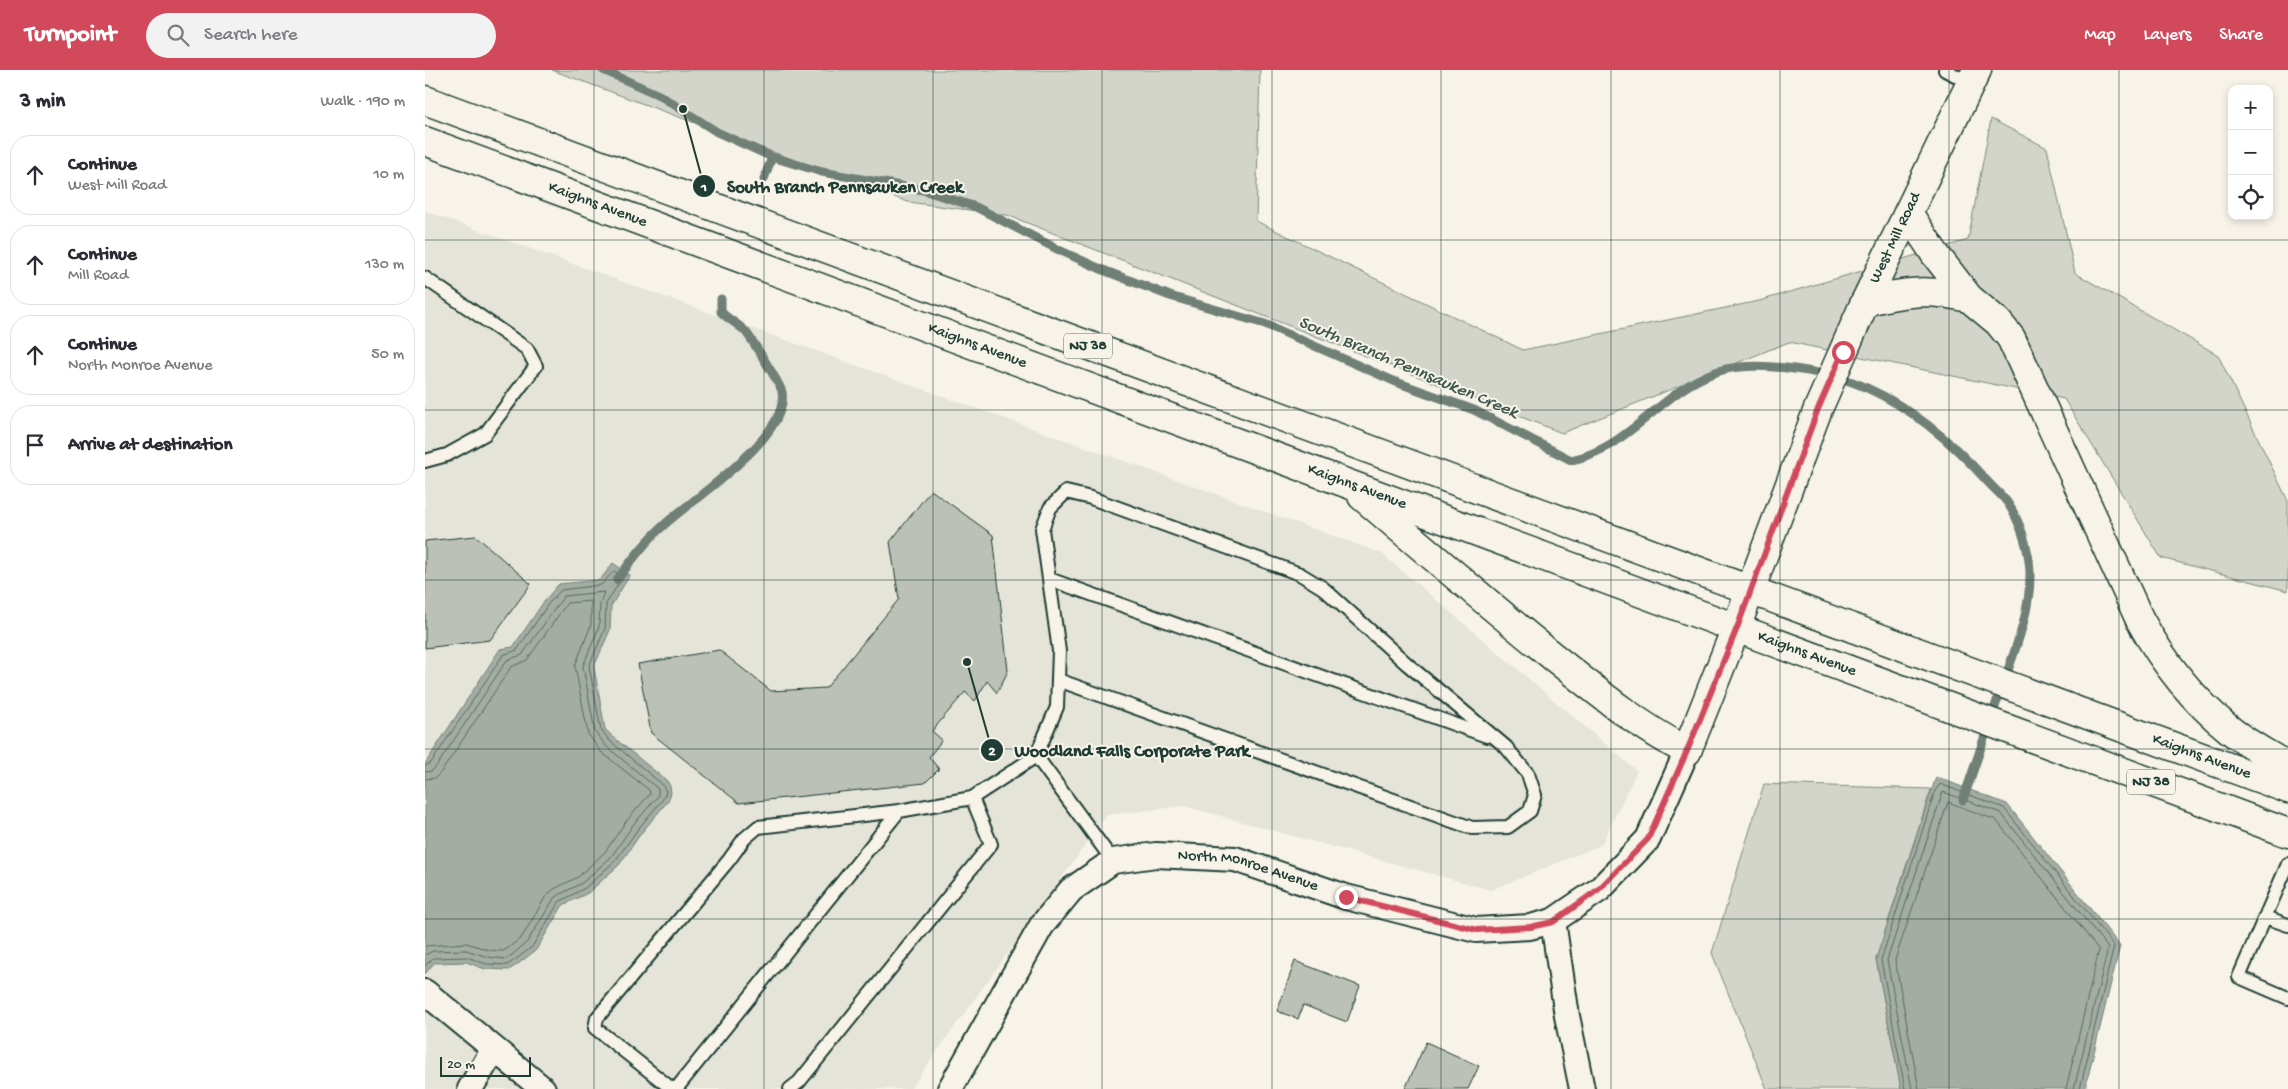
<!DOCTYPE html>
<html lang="en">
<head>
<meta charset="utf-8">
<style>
	body { margin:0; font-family:"Gochi Hand",sans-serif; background:#f2f2f3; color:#2b2b33 }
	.controls { position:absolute; right:15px; top:15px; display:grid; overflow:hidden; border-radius:10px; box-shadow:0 2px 8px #0003 }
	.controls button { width:45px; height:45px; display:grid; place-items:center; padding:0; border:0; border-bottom:1px solid #e1e1e2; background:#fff; color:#2b2b33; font:25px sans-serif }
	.scale { position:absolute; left:15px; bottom:12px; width:91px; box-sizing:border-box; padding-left:5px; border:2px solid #1f3d34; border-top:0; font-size:14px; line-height:18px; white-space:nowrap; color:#1f3d34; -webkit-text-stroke:4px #f7f3e8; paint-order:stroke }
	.stop { position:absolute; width:15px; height:15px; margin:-11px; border:4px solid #d1495b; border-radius:50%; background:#fff }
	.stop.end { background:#d1495b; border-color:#fff; box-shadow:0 1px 5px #0008 }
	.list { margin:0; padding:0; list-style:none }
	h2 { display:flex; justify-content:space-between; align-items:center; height:65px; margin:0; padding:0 20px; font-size:21px }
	h2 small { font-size:16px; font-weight:400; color:#7c7c81 }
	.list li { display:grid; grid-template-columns:32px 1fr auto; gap:15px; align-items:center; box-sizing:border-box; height:80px; margin:0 10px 10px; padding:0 10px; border:1px solid #e1e1e2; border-radius:20px }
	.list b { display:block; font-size:19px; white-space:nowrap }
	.list p { margin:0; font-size:16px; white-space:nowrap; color:#7c7c81 }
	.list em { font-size:16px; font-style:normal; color:#7c7c81 }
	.icon { flex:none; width:28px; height:28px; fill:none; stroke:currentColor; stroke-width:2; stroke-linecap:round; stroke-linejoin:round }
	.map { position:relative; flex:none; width:1863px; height:1019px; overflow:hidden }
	header { display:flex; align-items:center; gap:30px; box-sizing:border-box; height:70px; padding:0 25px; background:#d1495b; color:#fff }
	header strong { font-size:24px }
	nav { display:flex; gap:28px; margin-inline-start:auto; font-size:18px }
	.search { width:350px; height:45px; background:#f2f2f3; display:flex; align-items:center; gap:12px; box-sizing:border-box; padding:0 18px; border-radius:28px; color:#7c7c81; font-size:19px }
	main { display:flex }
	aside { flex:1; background:#fff }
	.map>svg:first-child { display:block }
	.built { fill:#e5e4d9 }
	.green { fill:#d3d5ca; stroke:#79897f }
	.water { fill:#a4ada3; stroke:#6f8077 }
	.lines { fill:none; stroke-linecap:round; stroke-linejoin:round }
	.shore { stroke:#546a60; stroke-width:1 }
	.stream { stroke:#6f8077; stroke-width:9 }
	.building { fill:#bbc1b6; stroke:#1f3d34 }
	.service-casing { stroke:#1f3d34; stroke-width:16 }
	.minor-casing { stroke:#1f3d34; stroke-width:28 }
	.tertiary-casing { stroke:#1f3d34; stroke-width:31 }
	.trunk-casing { stroke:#1f3d34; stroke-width:31 }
	.service { stroke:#f7f3e8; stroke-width:12 }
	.minor { stroke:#f7f3e8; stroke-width:24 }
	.tertiary { stroke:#f7f3e8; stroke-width:28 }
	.trunk { stroke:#f7f3e8; stroke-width:28 }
	.route { stroke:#d1495b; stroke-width:6 }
	.grid { fill:none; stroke:#1f3d34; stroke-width:1; stroke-opacity:0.55 }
	.labels { text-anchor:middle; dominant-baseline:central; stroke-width:4; stroke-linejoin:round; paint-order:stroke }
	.shield { fill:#f7f3e8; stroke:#60746a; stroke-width:1 }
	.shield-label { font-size:15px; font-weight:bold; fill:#1f3d34 }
	.street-label { font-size:16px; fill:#1f3d34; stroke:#f7f3e8 }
	.water-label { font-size:18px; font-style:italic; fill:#405950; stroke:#f7f3e8 }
	.leader { fill:none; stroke:#1f3d34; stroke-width:2 }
	.callout-dot { fill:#1f3d34; stroke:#f7f3e8; stroke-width:2 }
	.mark-label { font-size:15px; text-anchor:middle; font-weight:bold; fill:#fff }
	.callout-label { font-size:18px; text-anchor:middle; font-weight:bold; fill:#1f3d34; stroke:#f7f3e8; stroke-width:4; stroke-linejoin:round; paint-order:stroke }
</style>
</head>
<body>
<header>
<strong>Turnpoint</strong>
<div class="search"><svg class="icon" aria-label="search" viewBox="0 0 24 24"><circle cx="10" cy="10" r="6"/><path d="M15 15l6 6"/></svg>Search here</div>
<nav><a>Map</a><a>Layers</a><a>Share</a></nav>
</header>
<main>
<aside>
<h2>3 min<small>Walk · 190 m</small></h2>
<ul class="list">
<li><svg class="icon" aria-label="ahead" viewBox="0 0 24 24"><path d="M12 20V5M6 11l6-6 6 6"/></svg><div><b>Continue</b><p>West Mill Road</p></div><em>10 m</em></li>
<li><svg class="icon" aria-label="ahead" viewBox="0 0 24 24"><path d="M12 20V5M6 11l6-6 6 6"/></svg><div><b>Continue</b><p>Mill Road</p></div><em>130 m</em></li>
<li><svg class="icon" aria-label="ahead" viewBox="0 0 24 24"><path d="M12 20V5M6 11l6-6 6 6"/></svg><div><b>Continue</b><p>North Monroe Avenue</p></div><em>50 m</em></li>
<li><svg class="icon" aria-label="arrive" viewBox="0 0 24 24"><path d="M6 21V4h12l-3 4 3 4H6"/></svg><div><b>Arrive at destination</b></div></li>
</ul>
</aside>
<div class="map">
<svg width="1863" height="1019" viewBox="0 0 1863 1019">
	<rect width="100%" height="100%" fill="#f7f3e8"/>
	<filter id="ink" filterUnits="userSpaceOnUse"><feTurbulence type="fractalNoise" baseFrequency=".02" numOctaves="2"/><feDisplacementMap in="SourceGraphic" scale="10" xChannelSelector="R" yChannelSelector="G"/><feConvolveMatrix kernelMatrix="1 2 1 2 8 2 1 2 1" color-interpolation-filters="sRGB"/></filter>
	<g filter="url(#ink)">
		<path class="built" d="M0,141L956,483L1212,701L1176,775L1066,820L759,736L682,745L485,1019H0Z"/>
		<path class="green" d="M127,0H835L831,151L1098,280L1334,231L1543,170L1566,49L1622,78L1650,203L1793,285L1863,431V521L1736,488L1639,329L1364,272L1137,363L582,145L483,132Z
			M1339,714L1506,719L1451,889L1476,1019H1342L1287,883Z"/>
		<path class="water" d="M188,493L205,505L186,536L185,560L169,597L180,659L188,667L242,711L245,716L246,723L243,731L217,762L194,795L163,823L138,835L111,880L93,894L84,900L60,899L41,892L9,893L0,904V694L75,579L88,577L120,530L134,514L175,510Z
			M1511,707L1582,734L1695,876L1660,1019H1476L1451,889Z"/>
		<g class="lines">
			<path class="shore" d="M0,696L6,693L78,585L92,580L124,533L136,520L176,515L189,501L196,505L197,508L181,534L180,559L164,596L176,660L185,671L238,715L241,722L238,729L213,759L190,791L160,818L134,832L107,877L90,890L82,895L61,894L42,887L8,888L0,896
				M0,702L7,701L11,697L82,590L97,585L139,526L179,522L175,534L174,557L158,596L170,662L181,676L233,719V726L208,755L186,787L157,813L130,827L102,872L87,885L81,889L63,887L41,880L8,881L0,885
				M0,709L10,708L17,701L86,597L102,590L142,533L166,531V555L150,596L163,664L176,682L224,720L225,724L202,750L180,782L153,807L129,819L121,826L97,867L82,879L78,881L64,880L41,873L0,876
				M1480,1019L1456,890L1510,721L1515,714L1579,738L1689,876L1655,1019
				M1487,1019L1462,890L1518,722L1576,743L1683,878L1649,1019
				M1494,1019L1470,890L1523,732L1571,750L1674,880L1641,1019"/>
			<path class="stream" d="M178,0L234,25L292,62L347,87L397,102L498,120L551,137L634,180L678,200L745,226L840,254L971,312L1049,340L1146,390C1208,378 1241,313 1301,299C1338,291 1408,302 1442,318C1489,339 1528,373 1562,411C1568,418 1576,424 1582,432C1595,451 1604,478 1605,502C1606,544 1588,585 1574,625C1562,660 1550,695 1538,730
				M339,109L347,87
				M192,510C207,490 221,471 239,455C268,428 365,367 357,322C357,317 324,265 320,261C313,254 303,249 296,242V229"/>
		</g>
		<path class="building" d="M506,420L568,465L583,601L572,623L562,611L550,631L540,622L507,661L517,670L504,687L514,699L500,713L314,733L226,663L213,594L294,580L346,621L401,618L474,529L465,472Z
			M51,466L106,514L65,570L0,578V471Z
			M870,891L935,916L922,952L878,935L873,949L852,941Z
			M1001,972L1054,996L1043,1019H980Z"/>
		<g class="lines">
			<defs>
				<path id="service" d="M1520,0L1546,13
					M0,208L102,279L111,296L60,364L22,385L0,391
					M624,509L1062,666
					M611,686L688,791
					M1863,794L1814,907L1863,928
					M1840,847L1863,855
					M247,1019L170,958L172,948L304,790L319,769L333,757L474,741L547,728L611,686L632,637L634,581L617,459L625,438L641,422L666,428L875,504L898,518L982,594L1081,677L1103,704L1110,725L1105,741L1083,757L1047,758L633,610
					M251,1019L474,741
					M365,1019L374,1012L566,774L547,728"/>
				<g id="minor">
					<path d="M1128,851L1142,946L1157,1019"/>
					<path d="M0,922L118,1019"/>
					<path d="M45,1019L69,979"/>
					<path id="s1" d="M525,1019L617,855L646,820L688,791L731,785L810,789L921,827L1051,860L1105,857L1128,851L1175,819L1223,769L1262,681"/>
				</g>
				<g id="tertiary">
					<path id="s2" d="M1262,681L1311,558L1393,339L1440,232L1552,0"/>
				</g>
				<g id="trunk">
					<path id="s3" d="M0,30L1863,719"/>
					<path id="s4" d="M0,71L1863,763"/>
					<path d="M1483,143L1510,184L1544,228L1573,252L1586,268L1715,550C1738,592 1768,630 1805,660C1823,674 1844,685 1863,697"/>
					<path d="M1440,232C1479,221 1505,219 1544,228"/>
					<path d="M937,426C1000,480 1062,533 1126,585C1170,620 1212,655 1262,681"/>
				</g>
			</defs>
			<use href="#service" class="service-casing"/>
			<use href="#minor" class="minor-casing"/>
			<use href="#tertiary" class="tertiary-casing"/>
			<use href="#trunk" class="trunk-casing"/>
			<use href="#service" class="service"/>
			<use href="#minor" class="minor"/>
			<use href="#tertiary" class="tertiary"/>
			<use href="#trunk" class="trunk"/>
		</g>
	</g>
	<g class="lines" filter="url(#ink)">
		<path class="route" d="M921,827L1052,860L1105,857L1128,852L1174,819L1223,769L1262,681L1312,558L1393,339L1418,282"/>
	</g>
	<path class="grid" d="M169,0V1019M339,0V1019M508,0V1019M677,0V1019M847,0V1019M1016,0V1019M1186,0V1019M1355,0V1019M1524,0V1019M1694,0V1019M0,170H1863M0,340H1863M0,510H1863M0,679H1863M0,849H1863"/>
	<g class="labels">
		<g class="shield">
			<rect x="639" y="263.5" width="48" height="25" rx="4"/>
			<rect x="1702" y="699.5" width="48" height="25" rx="4"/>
		</g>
		<g class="shield-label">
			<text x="663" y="276">NJ 38</text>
			<text x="1726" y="712">NJ 38</text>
		</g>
		<g class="street-label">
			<text stroke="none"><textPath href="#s4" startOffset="184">Kaighns Avenue</textPath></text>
			<text stroke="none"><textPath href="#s2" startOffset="554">West Mill Road</textPath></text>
			<text stroke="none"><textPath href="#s4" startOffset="589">Kaighns Avenue</textPath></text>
			<text stroke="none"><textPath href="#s4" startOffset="994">Kaighns Avenue</textPath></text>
			<text stroke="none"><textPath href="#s4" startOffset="1474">Kaighns Avenue</textPath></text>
			<text stroke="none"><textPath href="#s3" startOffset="1894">Kaighns Avenue</textPath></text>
			<text stroke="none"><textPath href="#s1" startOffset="422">North Monroe Avenue</textPath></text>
		</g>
		<g class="water-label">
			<text transform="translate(983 298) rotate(23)">South Branch Pennsauken Creek</text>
		</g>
	</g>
	<path class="leader" d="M258 39L279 116M542 592L567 680"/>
	<g class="callout-dot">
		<circle cx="258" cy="39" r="5"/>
		<circle cx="542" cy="592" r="5"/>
		<circle cx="279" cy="116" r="12"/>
		<circle cx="567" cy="680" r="12"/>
	</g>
	<g class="mark-label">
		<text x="279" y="121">1</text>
		<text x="567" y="685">2</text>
	</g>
	<g class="callout-label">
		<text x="420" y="122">South Branch Pennsauken Creek</text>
		<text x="707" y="686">Woodland Falls Corporate Park</text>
	</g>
</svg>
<div class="controls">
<button>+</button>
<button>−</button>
<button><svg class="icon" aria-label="locate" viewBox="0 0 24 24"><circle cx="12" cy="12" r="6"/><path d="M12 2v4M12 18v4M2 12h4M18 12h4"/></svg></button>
</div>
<div class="scale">20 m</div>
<div class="stop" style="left:1418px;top:282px"></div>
<div class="stop end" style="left:921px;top:827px"></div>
</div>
</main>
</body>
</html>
